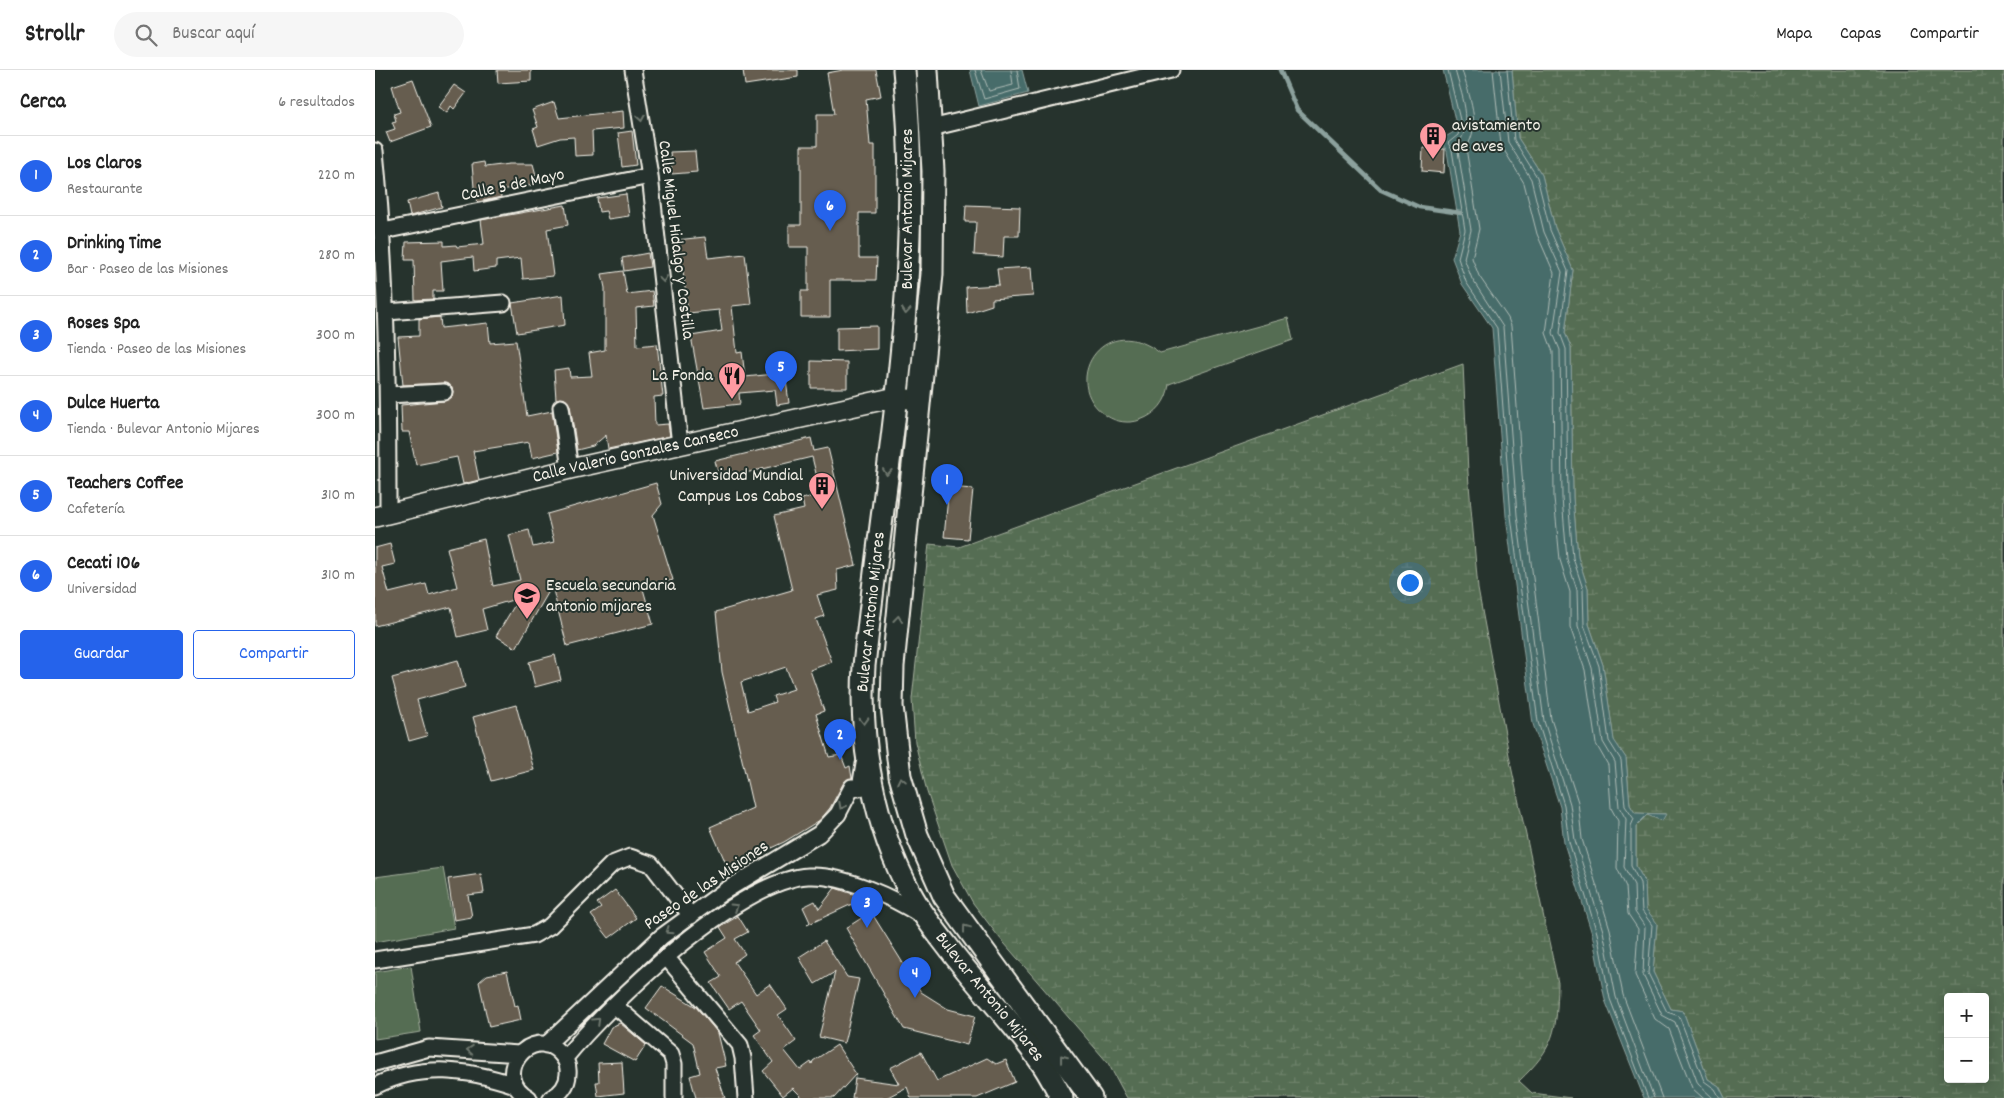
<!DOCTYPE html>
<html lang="es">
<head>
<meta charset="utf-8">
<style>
	body { margin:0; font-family:Dekko,sans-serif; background:#f6f6f6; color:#222 }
	.controls { position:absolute; right:15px; bottom:15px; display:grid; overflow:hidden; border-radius:5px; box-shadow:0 2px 12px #0003 }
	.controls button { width:45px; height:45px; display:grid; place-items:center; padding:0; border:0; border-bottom:1px solid #e0e0e0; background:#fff; color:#222; font:25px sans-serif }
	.you { position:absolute; left:1034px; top:512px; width:18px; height:18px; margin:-12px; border:4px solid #fff; border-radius:50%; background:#1a73e8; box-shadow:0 0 0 8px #1a73e833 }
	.badge { display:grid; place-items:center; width:32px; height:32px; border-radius:50%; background:#2563eb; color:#fff; font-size:16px; font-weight:700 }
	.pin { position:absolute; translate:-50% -41px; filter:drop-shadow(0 1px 2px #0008) }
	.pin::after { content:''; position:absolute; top:26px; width:18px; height:15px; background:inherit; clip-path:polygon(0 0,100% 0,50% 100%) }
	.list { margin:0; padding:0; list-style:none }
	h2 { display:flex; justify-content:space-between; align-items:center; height:65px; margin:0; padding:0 20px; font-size:21px }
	h2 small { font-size:16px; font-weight:400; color:#767676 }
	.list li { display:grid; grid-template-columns:32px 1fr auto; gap:15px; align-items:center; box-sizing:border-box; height:80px; padding:0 20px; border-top:1px solid #e0e0e0 }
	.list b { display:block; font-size:19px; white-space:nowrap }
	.list p { margin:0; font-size:16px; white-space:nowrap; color:#767676 }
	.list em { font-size:16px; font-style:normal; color:#767676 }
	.actions { display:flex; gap:10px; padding:15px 20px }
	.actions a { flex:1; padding:11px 0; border:1px solid #2563eb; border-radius:5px; text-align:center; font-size:18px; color:#2563eb }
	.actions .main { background:#2563eb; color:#fff }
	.icon { flex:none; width:28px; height:28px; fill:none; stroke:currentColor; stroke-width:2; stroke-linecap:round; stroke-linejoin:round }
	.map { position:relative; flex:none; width:1629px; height:1028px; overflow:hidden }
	header { display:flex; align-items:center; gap:30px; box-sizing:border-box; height:70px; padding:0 25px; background:#fff; border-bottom:1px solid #e0e0e0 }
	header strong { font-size:24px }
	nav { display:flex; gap:28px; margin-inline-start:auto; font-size:18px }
	.search { width:350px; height:45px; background:#f6f6f6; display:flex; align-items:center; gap:12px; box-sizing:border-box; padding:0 18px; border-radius:28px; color:#767676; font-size:19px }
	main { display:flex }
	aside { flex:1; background:#fff }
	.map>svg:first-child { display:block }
	.green { fill:#556d52; stroke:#a4af9d }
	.wetland { fill:url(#wetland-marsh); stroke:#a4af9d; fill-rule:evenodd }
	.water { fill:#476c6b; stroke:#8ca19d }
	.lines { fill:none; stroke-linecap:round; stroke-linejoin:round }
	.shore { stroke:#afbcb6; stroke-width:1 }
	.stream { stroke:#8ca19d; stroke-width:4.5 }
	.building { fill:#665d4f; stroke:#f4f1e8; fill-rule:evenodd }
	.minor-casing { stroke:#f4f1e8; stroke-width:19 }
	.tertiary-casing { stroke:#f4f1e8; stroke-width:22 }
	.secondary-casing { stroke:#f4f1e8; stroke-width:25 }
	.minor { stroke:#26332d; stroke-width:15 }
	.tertiary { stroke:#26332d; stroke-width:19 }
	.secondary { stroke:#26332d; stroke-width:21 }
	.oneway { stroke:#6e766e }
	.labels { text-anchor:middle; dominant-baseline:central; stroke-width:4; stroke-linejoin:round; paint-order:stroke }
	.poi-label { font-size:18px; fill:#f4f1e8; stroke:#26332d; text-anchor:start }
	.street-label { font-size:18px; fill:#f4f1e8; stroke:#26332d }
</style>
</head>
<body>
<header>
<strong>Strollr</strong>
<div class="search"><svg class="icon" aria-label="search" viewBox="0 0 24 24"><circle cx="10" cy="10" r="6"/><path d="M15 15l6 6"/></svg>Buscar aquí</div>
<nav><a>Mapa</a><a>Capas</a><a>Compartir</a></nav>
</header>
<main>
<aside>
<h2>Cerca<small>6 resultados</small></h2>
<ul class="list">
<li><span class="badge">1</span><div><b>Los Claros</b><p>Restaurante</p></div><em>220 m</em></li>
<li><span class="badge">2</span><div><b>Drinking Time</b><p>Bar · Paseo de las Misiones</p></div><em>280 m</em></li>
<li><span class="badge">3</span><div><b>Roses Spa</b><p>Tienda · Paseo de las Misiones</p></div><em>300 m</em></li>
<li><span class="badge">4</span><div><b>Dulce Huerta</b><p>Tienda · Bulevar Antonio Mijares</p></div><em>300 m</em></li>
<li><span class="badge">5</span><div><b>Teachers Coffee</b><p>Cafetería</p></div><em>310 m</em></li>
<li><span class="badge">6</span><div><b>Cecati 106</b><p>Universidad</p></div><em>310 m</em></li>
</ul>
<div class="actions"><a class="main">Guardar</a><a>Compartir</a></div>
</aside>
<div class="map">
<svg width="1629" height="1028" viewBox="0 0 1629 1028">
	<defs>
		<pattern id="wetland-marsh" width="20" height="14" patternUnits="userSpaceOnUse" patternTransform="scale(1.25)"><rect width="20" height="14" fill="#556d52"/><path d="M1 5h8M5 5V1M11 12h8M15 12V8" fill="none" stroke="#6e826b"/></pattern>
	</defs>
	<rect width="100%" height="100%" fill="#26332d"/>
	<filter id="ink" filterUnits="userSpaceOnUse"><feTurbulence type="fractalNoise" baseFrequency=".02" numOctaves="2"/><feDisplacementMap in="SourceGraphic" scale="10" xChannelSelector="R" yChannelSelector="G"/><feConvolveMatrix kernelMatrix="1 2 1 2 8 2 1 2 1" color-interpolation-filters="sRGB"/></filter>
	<g filter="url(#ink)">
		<path class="green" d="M913,248L918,270L794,314C792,331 782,344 765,350C754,354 741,352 732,346C683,315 727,238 785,283Z
			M68,798L79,858L0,872V807Z
			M36,896L46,962L0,969V902Z"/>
		<path class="wetland" d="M1137,0H1629V1028H1350L1344,1016L1333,1009L1308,941L1296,939L1278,902L1282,854L1271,839L1270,812L1261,796V756L1272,745L1290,744L1260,743L1255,735L1251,688L1239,671L1228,595L1214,554L1213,518L1203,487L1198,427L1196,277L1190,263L1198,200L1180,158L1167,105L1143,68ZM1573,927H1610V1009H1573Z
			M1088,294L1093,403L1103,519L1136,696L1183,913C1182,961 1180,977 1144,1011L1157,1023L1196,1028H752L733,993L623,866L598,833L577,795L552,722L540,672L537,629L554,474L584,477Z"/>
		<path class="water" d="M595,0H647L653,23L604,36Z
			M1068,0H1137L1143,68L1167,105L1180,158L1198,200L1190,263L1196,277L1198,427L1203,487L1213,518L1214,554L1228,595L1239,670L1251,688L1255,735L1260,743L1291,744L1287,751L1272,745L1261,756V796L1270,812L1271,839L1282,853L1278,902L1296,939L1308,941L1333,1009L1344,1016L1350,1028H1269L1230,930L1217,864L1189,773L1185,737L1158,654L1131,446L1117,258L1087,214L1077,188L1085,161L1072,81L1065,70L1079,62L1081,54Z"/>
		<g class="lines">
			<path class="shore" d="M600,0L609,29L645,19L642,0
				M606,0L614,21L638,15L636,0
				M1073,0L1086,54L1083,65L1073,73L1077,80L1090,160L1083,188L1091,212L1122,258L1136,446L1163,652L1189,735L1194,772L1222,863L1235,929L1273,1028
				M1080,0C1086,24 1100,54 1082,75L1096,160L1089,188L1097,209L1128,257L1142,445L1169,651L1195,734L1200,770L1228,861L1241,927L1279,1028
				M1087,0C1094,26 1107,54 1091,78L1104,159L1097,188L1104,206L1133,248L1136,256L1150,445L1176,649L1203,732L1207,769L1235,859L1248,925L1287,1028
				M1118,0L1126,75L1149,113L1162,164L1179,203L1171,263L1178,282L1179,428L1185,490L1195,522V557L1210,600L1221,674L1233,695L1236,738L1243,751L1242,798L1251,817L1253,844L1263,859L1260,905L1280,949L1294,959L1317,1018L1328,1028
				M1125,0L1133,72L1156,109L1169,162L1187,202L1178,263L1185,280L1187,428L1192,489L1202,520L1203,556L1217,598L1228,672L1240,692L1244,737L1251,749L1249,797L1259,815L1260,842L1270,857L1268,905L1287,945L1300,952L1323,1014L1338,1028
				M1132,0L1139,70L1162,107L1175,160L1193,201L1185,263L1191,279L1193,428L1198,488L1208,519L1209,555L1224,596L1234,671L1246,690L1250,736L1259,749L1256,756V796L1265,813L1267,841L1277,855L1273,903L1292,942L1304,946L1329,1011L1340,1019L1345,1028"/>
			<path class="stream" d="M905,0L922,40L1006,120L1044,137L1086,143"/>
		</g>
		<path class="building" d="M122,0H156V11L123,13Z
			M368,0H423V7L370,15Z
			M468,0H501L506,26L491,29L495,75H500V143H484V188H502L501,210H455V247H426V221H433V177H414V155H426V76H442V44H459L452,3Z
			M38,9L56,57L15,72L11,62L20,59L17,52L21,51L19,44L25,42L17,16Z
			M79,15L91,23L79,39L76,36L72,43L63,37Z
			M179,32L184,48L248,41L249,58L217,61L218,85L200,86L199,67L185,68L163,75L158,59L163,57L157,40Z
			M257,61L261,95L247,97L243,63Z
			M1048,78L1070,79L1069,103L1047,101Z
			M320,81L322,102L297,104L295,82Z
			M109,92L110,97L134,94H158L161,105L158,108L159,115L125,120L126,127L103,132L100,129L97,94Z
			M64,123L67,137L35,146L32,132Z
			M251,124L254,146L233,149L231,141L224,142L222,128Z
			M190,135L193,155L172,159L178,206L148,209L146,188L121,191V198L99,201L98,187L66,191L68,221H58V229L40,230L39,190H30L31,172L69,171V176L81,175L82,177L109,174L106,150Z
			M591,135L645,137L644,166H629L628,187L599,185L601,152H590Z
			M330,167L333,188L370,184L376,234L357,236L362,283L367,282L370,307L410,303L414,333L402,335L400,320L364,323L365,334L329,338L316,266L347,261L344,240L313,243L307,192H304L301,170Z
			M273,183L275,197L249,201L247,188Z
			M656,197L658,226L617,229V235L592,243L591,217L624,215L622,199Z
			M248,201L252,224L277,221L279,236L261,238L262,276L282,274L288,326L279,327L280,355L293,354L295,366L233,379L231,365L218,376L202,380L195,335L190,329H181L179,300L194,298L195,307L217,306L214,283L230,280V218L227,204Z
			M188,225L190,255L142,263L137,233Z
			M65,247L66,258L113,253L115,273L141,271L152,346L177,341L183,382L157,388L154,372L98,381L104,410L88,414L82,387L41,395L34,362H27L26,335L70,331L77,327L78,321L74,314L69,313L28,315L23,267L44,266V249Z
			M502,256V279L462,281V257Z
			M436,291L472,292V318H436Z
			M436,368L439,381L453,378L481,495L462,500L463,520L442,525L449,546L441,549L457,592L435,600L449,641L441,644L454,687L466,685L471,698L475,696L477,708L469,712L455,738L445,750L409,772L353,798L335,757L378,738L347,602L341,542L417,520L399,446L429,439L427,429L446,424L437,387L345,409L340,391ZM411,597L419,619L398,626L400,632L373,641L366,612Z
			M281,413L287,434L278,445L298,510L268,519L278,554L192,576L177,516L141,578L121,566L144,528L107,539L112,560L83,567L76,537L0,556V478L15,474L20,494L7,497L14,523L51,514L54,525L82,517L72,478L109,469L118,516L145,510L134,465L154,460L158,477L179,472L172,444Z
			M574,417L598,419L593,469L569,467Z
			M180,585L186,610L160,617L154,592Z
			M83,590L90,617L42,630L52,666L34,671L17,608Z
			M141,635L159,700L116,711L98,647Z
			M106,804L109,823L93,825L97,847L79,850L73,809Z
			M460,818L490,828L432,855L435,852L428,837L440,831L444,839Z
			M240,820L261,848L234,868L216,845L226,838L222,833Z
			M496,842L546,922L573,939L600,946L592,975L529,959L471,858Z
			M363,846L373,862L360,869L370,884L359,892L381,924L395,914L412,939L403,945L421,971L409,980L425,1000L436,992L437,994L438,991L462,975L481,1004L459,1028H428L418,1018L408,1026L388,1001L398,992L379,965L386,960L366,931L354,939L336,913L346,907L330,882L352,868L345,857Z
			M449,871L472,907L484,909L469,973L444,967L460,902L440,914L424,887Z
			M132,901L140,936L143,935L146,950L114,957L104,912L112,905Z
			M287,916L321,937L343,963L351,996L340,998L350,1028H321L315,1006L325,1003L318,973L271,938Z
			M245,953L271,975L260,992L227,974L236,957Z
			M546,982L562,1011L612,988L621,994L631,990L640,1012L602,1028H536L532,1017L511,1028H477L480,1008L524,1014L515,998Z
			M247,992L249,1023L223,1026L221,1012H224L223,993Z"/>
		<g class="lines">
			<defs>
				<path id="minor" d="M258,0L275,106L305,375
					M556,58L796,0
					M0,81C12,202 13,322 13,444
					M8,161L275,106
					M12,242L128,233
					M13,325L69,322
					M186,337L195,399
					M292,888L365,975L368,988L371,1028
					M0,890L159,865L175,856L237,794L255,787L276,794L316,846
					M239,935L296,984L299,994V1028
					M171,975L286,867L348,822L444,764L463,744L477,717L485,718L489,694
					M190,988C234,934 363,810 433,806C468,804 519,828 547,846
					M0,993L54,978L144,984
					M0,1016C47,993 92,999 140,1015
					M154,1028C113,1005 158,953 185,983C191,989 194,995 193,1004C193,1014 186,1024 176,1028"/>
				<g id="tertiary">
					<path id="s1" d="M0,447L195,399L521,327L545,331"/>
				</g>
				<g id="secondary">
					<path id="s2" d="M529,0C550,201 510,397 489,596C484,673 499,756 536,824C546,843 560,860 573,877C602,916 638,952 666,992C674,1003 680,1016 687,1028"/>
					<path d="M552,0L558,101L557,204L518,596L517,636L525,706L542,765L569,826L716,1028"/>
				</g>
			</defs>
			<use href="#minor" class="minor-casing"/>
			<use href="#tertiary" class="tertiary-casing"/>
			<use href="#secondary" class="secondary-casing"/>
			<use href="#minor" class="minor"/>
			<use href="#tertiary" class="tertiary"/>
			<use href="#secondary" class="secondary"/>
		</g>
		<defs><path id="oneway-chevron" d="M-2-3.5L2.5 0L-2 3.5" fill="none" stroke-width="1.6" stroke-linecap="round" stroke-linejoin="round" transform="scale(1.25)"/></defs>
		<g class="oneway">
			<use href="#oneway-chevron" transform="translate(266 48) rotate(81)"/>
			<use href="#oneway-chevron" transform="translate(288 209) rotate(83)"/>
			<use href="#oneway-chevron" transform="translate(531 241) rotate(95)"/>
			<use href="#oneway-chevron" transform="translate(512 402) rotate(97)"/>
			<use href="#oneway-chevron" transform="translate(523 549) rotate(-84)"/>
			<use href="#oneway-chevron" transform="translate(489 651) rotate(88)"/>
			<use href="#oneway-chevron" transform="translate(526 710) rotate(-102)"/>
			<use href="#oneway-chevron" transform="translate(467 736) rotate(118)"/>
			<use href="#oneway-chevron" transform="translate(360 837) rotate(-32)"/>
			<use href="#oneway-chevron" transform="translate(591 858) rotate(-127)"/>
			<use href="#oneway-chevron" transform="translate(294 861) rotate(145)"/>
			<use href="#oneway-chevron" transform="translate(222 951) rotate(-44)"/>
			<use href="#oneway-chevron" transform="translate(95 980) rotate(-176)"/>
			<use href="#oneway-chevron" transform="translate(688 988) rotate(-128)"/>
		</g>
	</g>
	<defs>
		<symbol id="building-pin" viewBox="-11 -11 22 30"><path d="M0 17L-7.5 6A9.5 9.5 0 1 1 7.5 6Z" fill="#ff9aa2" stroke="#26332d"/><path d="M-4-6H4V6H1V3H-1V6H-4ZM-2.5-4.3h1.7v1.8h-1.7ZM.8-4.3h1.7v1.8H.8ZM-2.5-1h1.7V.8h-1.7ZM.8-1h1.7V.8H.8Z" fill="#111"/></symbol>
		<symbol id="restaurant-pin" viewBox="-11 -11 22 30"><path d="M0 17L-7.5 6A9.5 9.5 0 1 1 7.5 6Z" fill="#ff9aa2" stroke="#26332d"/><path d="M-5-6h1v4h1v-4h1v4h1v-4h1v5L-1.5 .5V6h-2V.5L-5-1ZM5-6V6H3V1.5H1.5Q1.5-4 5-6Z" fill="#111"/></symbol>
		<symbol id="school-pin" viewBox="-11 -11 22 30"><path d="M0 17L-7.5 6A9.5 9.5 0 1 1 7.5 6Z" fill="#ff9aa2" stroke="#26332d"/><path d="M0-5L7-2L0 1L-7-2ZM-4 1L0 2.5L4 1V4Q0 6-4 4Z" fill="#111"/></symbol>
	</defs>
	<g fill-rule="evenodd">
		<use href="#building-pin" x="1042" y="50" width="32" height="43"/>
		<use href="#restaurant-pin" x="341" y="290" width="32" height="43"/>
		<use href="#building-pin" x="431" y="400" width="32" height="43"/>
		<use href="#school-pin" x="136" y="510" width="32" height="43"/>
	</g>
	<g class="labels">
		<g class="poi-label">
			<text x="1077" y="56">avistamiento<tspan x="1077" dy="21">de aves</tspan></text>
			<text x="338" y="306" text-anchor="end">La Fonda</text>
			<text x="428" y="406" text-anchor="end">Universidad Mundial<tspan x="428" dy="21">Campus Los Cabos</tspan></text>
			<text x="171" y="516">Escuela secundaria<tspan x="171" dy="21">antonio mijares</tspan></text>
		</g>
		<g class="street-label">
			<text transform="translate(138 116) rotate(-12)">Calle 5 de Mayo</text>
			<text transform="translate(533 139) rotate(-90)">Bulevar Antonio Mijares</text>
			<text transform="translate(300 170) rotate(83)">Calle Miguel Hidalgo y Costilla</text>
			<text stroke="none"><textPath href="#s1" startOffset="268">Calle Valerio Gonzales Canseco</textPath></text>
			<text transform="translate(497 542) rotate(-84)">Bulevar Antonio Mijares</text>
			<text transform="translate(332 816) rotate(-34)">Paseo de las Misiones</text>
			<text stroke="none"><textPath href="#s2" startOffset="964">Bulevar Antonio Mijares</textPath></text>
		</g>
	</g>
</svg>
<div class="controls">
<button>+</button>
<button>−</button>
</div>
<div class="you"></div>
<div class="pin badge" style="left:572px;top:435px">1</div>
<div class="pin badge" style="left:465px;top:690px">2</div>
<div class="pin badge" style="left:492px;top:858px">3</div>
<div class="pin badge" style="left:540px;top:928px">4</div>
<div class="pin badge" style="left:406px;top:322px">5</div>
<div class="pin badge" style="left:455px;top:161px">6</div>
</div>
</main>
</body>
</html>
